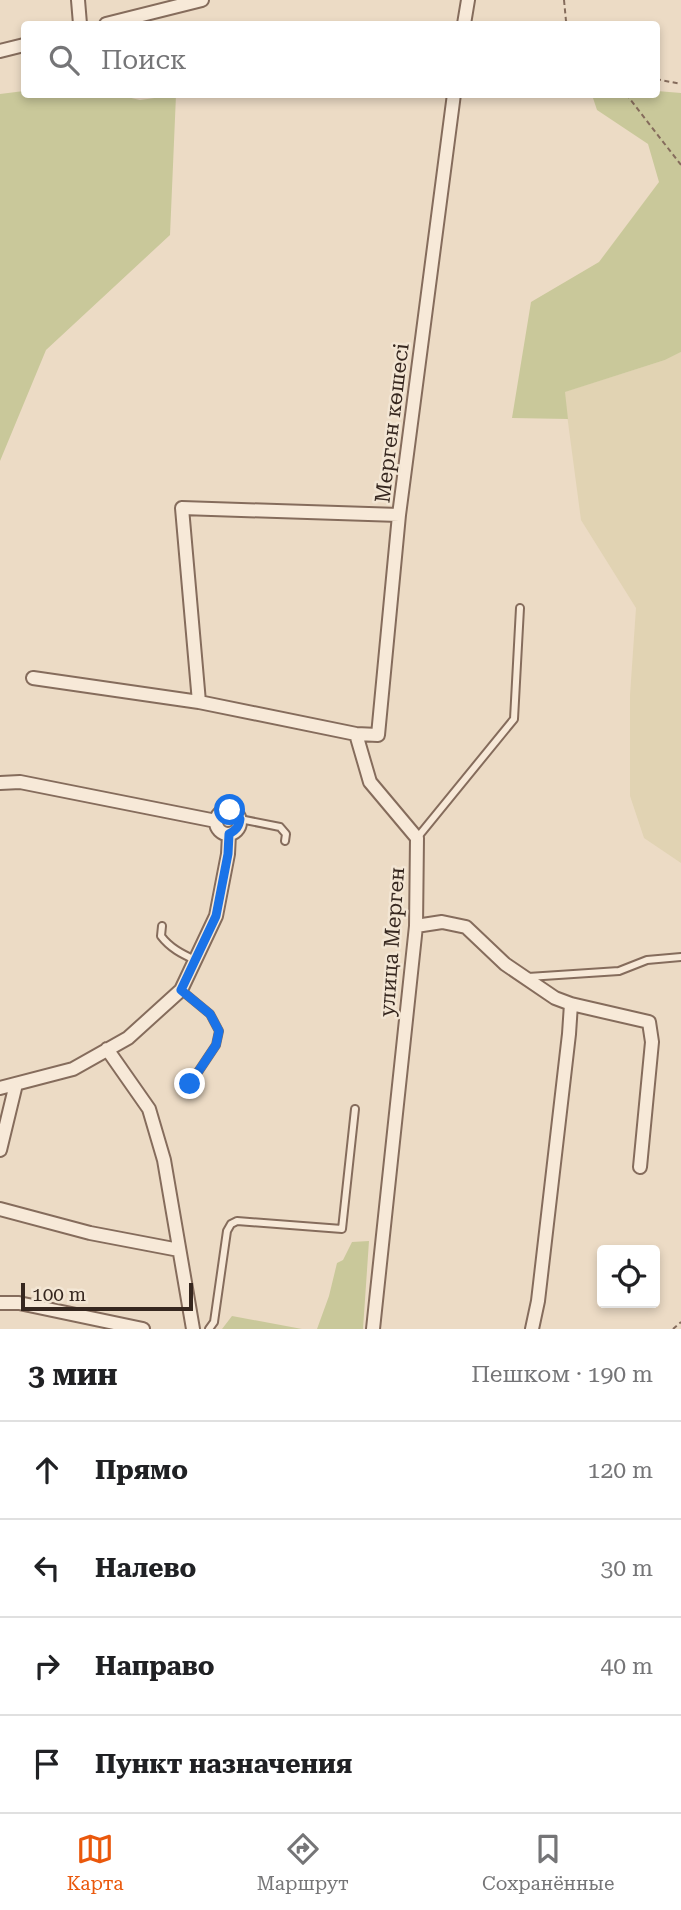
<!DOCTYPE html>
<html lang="ru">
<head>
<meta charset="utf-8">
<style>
	body { margin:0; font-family:"Roboto Serif",serif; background:#f2f2f2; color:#202124 }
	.controls { position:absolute; right:21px; bottom:21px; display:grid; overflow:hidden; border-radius:7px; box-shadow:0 4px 10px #0003 }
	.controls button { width:63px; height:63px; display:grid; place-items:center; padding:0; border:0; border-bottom:2px solid #e0e0e0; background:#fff; color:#202124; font:35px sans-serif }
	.scale { position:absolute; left:21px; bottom:18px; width:172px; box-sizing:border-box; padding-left:7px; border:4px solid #36271f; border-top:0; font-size:19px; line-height:24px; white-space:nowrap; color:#36271f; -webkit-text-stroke:5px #f3e6d4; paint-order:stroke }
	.stop { position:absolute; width:21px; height:21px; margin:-16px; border:5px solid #1a73e8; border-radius:50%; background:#fff }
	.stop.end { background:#1a73e8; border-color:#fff; box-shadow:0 2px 7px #0008 }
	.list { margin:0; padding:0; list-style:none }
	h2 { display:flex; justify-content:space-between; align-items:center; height:91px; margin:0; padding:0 28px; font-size:30px }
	h2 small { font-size:23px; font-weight:400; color:#757577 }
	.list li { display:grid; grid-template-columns:46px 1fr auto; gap:21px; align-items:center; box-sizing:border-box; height:98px; padding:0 28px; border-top:2px solid #e0e0e0 }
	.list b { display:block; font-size:26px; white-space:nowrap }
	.list em { font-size:23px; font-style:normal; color:#757577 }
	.icon { flex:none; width:38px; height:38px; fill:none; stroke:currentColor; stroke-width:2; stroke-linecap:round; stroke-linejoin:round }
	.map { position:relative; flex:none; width:681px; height:1329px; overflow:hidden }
	.search { position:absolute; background:#fff; box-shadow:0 4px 10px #0003; left:21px; right:21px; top:21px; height:77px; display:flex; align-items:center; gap:18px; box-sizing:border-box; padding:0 24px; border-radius:7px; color:#757577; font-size:26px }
	.sheet { height:483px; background:#fff }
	nav { display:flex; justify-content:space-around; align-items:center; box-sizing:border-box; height:98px; border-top:2px solid #e0e0e0; background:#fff; font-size:19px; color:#757577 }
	nav a { display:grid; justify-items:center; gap:4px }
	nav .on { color:#ea580c }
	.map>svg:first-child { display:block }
	.farmland { fill:#e1d3b3 }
	.green { fill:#c9c89a }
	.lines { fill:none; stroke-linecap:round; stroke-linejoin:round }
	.service-casing { stroke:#856c5c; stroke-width:10 }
	.minor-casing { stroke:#856c5c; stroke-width:16 }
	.path { stroke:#856c5c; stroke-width:2; stroke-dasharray:5 3.5; stroke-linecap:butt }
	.service { stroke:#f7e9d8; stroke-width:6 }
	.minor { stroke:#f7e9d8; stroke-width:12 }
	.route { stroke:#1a73e8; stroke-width:9 }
	.labels { text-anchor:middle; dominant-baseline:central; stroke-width:5; stroke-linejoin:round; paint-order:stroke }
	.street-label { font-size:21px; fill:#36271f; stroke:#f3e6d4 }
</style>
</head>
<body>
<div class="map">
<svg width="681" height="1329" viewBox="0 0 681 1329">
	<rect width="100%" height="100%" fill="#ecdbc5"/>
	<path class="farmland" d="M681,352V863L644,838L630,796V695L636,608L581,520L564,392L665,360Z"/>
	<path class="green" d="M24,91V94H114L140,100L176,95L170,235L46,350L0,461V94Z
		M657,91L681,93V352L665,360L565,392L568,419L512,418L531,302L599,262L659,182L648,144L597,110L592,95L656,94Z
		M369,1241L363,1329H317L329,1296L337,1263L343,1260L352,1242Z
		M232,1316L302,1329H222Z"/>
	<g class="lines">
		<defs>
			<path id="service" d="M240,819L280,827L286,834L285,841
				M417,838L514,719L520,608
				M162,926L161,936C170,948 182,954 195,960
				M528,977L619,971L647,960L681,957
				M181,990L210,1014L219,1031L216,1045L190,1084
				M209,1329L214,1322L227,1231L231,1224L237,1221L342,1229L355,1109"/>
			<path id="minor" d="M78,0L80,24
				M106,24L202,0
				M464,24L468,0
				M0,51L24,45
				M33,678L199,702L356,734L378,735L399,515L454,94
				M199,702L182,508L399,515
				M356,734L370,782L417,838L416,926L373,1329
				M0,783L20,782L216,821
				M216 822a12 12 0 1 1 24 0a12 12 0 1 1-24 0Z
				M416,926L442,922L466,927L505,964L555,998L571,1004L649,1022L652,1042L640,1167
				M107,1049L149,1109L164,1160L193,1329
				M0,1088L73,1069L128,1038L181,990L216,916L228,854L229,834
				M0,1150L16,1084
				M0,1209L90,1233L179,1250
				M0,1303H19L143,1329
				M532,1329L538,1301L569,1034L571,1004"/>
		</defs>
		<use href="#service" class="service-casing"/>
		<use href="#minor" class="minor-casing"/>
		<path class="path" d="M564,0L566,21L569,24
			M656,79L681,84
			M626,94L681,165
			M673,1329L681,1322"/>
		<use href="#service" class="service"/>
		<use href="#minor" class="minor"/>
	</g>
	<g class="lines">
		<path class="route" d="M190,1084L216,1045L219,1031L210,1014L181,990L216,916L228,854L229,834C236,830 239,827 240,819L236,813L230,810"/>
	</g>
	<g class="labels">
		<g class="street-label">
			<text transform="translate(392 423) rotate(-83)">Мерген көшесі</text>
			<text transform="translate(392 942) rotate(-86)">улица Мерген</text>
		</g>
	</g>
</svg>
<div class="controls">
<button><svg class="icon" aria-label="locate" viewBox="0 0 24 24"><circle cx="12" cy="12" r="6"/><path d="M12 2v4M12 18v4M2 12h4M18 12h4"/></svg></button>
</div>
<div class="scale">100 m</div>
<div class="stop" style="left:230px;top:810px"></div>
<div class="stop end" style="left:190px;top:1084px"></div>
<div class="search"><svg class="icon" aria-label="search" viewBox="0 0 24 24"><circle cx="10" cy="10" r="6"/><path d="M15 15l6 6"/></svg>Поиск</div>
</div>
<section class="sheet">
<h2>3 мин<small>Пешком · 190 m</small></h2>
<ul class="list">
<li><svg class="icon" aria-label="ahead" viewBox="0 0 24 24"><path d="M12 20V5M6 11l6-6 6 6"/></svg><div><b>Прямо</b></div><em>120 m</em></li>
<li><svg class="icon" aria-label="left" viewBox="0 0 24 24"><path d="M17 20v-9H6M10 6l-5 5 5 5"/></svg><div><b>Налево</b></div><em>30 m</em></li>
<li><svg class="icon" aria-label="right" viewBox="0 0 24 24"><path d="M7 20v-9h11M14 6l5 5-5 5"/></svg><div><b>Направо</b></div><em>40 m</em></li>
<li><svg class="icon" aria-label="arrive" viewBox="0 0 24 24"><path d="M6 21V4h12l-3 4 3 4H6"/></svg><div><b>Пункт назначения</b></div></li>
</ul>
</section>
<nav>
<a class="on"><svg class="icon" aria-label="map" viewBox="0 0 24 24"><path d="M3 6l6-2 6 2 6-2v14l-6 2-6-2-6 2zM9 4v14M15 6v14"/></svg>Карта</a>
<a><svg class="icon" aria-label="directions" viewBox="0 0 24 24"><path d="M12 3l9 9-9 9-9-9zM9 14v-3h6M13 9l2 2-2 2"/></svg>Маршрут</a>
<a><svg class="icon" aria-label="saved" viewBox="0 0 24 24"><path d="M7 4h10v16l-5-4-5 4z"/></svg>Сохранённые</a>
</nav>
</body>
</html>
